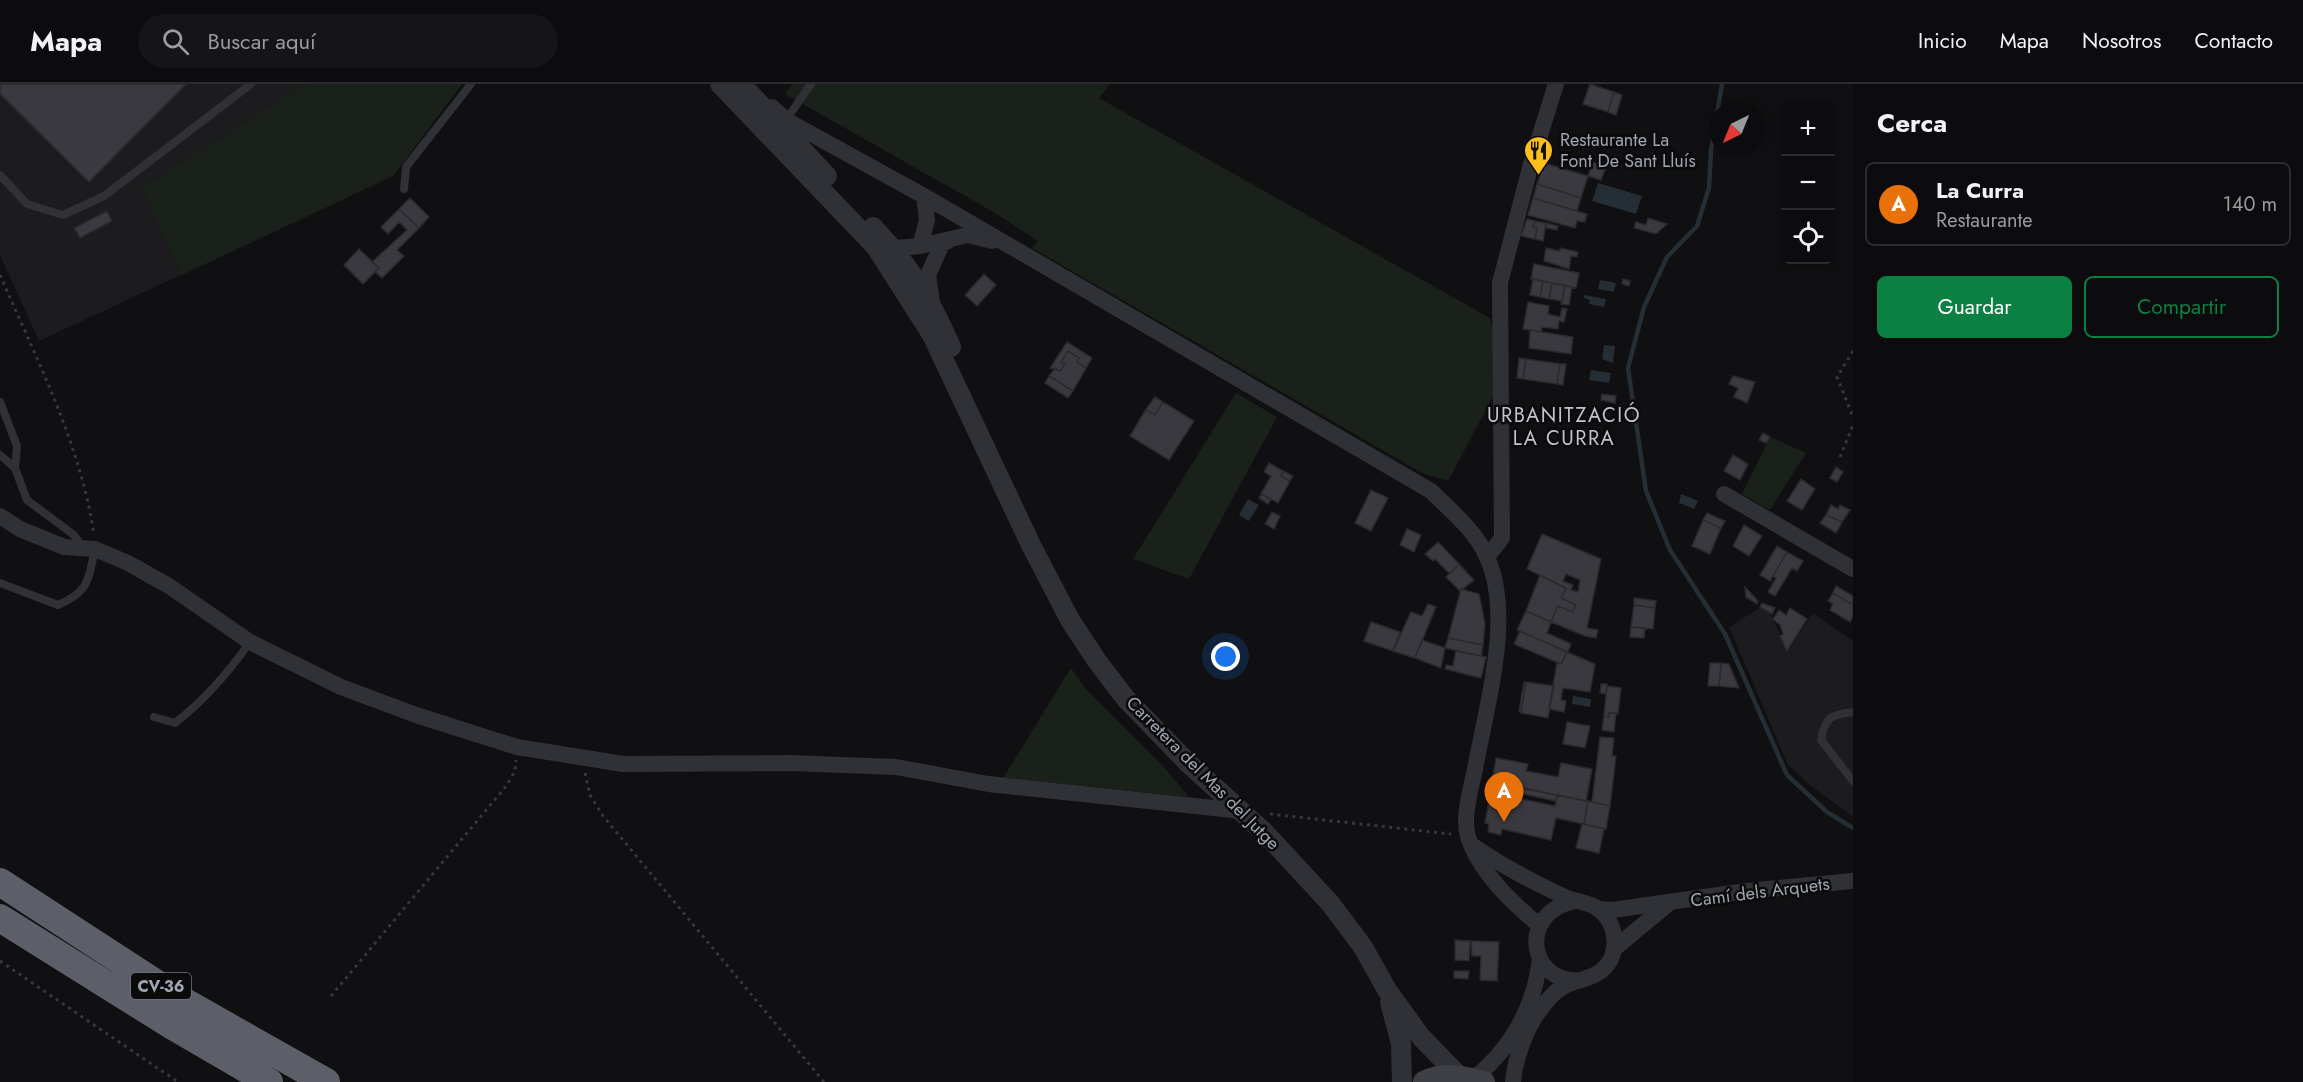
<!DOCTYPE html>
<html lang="es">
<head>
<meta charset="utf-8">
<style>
	body { margin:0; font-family:Jost,sans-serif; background:#151416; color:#f1f3f6 }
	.controls { position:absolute; right:18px; top:18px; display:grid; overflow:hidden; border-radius:9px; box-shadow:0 3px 9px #0003 }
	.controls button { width:54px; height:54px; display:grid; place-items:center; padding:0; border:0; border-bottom:2px solid #2c2b2e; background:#0c0b0d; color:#f1f3f6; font:30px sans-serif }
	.compass { position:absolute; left:1709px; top:18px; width:54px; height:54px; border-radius:50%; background:#0c0b0d; box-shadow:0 3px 9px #0003; rotate:223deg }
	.you { position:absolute; left:1226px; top:573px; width:21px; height:21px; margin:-15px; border:4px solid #fff; border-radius:50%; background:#1a73e8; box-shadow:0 0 0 9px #1a73e833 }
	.badge { display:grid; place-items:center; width:39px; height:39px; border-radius:50%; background:#0b8043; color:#fff; font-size:20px; font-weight:700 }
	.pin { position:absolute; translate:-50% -50px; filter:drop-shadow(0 2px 3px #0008) }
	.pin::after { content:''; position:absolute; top:32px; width:21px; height:18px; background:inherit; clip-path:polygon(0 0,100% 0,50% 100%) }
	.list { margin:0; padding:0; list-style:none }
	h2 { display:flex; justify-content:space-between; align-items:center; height:78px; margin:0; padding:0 24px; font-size:26px }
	h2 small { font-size:20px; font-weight:400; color:#9a9b9d }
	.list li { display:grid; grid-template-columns:39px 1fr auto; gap:18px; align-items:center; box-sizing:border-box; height:84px; margin:0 12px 12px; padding:0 12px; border:2px solid #2c2b2e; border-radius:9px }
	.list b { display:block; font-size:22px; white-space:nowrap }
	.list p { margin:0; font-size:20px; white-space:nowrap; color:#9a9b9d }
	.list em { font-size:20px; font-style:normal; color:#9a9b9d }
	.actions { display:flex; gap:12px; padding:18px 24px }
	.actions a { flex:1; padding:14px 0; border:2px solid #0b8043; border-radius:9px; text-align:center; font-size:21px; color:#0b8043 }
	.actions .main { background:#0b8043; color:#fff }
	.icon { flex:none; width:33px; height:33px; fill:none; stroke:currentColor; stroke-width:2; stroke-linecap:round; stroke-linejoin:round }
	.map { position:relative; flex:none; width:1853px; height:998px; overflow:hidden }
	header { display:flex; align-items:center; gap:36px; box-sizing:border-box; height:84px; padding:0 30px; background:#0c0b0d; border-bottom:2px solid #2c2b2e }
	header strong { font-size:28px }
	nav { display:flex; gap:33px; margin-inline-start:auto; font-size:21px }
	.search { width:420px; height:54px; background:#151416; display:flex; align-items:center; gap:15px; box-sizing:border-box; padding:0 21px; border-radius:33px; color:#9a9b9d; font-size:22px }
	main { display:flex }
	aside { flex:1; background:#0c0b0d }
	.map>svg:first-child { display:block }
	.built { fill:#1c1b1e }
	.green { fill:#1a211b }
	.water { fill:#252d35 }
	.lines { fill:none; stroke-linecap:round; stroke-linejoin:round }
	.stream { stroke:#252d35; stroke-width:4.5 }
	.building { fill:#3a393f; stroke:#2a292d; stroke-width:1.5; fill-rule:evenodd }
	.path { stroke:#36383d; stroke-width:3; stroke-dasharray:3 4.5; stroke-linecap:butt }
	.service { stroke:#303136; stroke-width:8 }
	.minor { stroke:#303136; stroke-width:16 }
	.tertiary { stroke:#303136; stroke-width:20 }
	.secondary { stroke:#3e4046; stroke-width:22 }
	.motorway { stroke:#5c5e68; stroke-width:28 }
	.labels { text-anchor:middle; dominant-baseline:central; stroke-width:5; stroke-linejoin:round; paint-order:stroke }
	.shield { fill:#0b0b0c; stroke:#737681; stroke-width:1.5 }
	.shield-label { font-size:16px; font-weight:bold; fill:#a0a4b3 }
	.poi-label { font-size:18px; fill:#a0a4b3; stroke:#0b0b0c; text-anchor:start }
	.street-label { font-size:18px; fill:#a0a4b3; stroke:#0b0b0c }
	.neighbourhood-label { font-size:20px; letter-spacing:1.5px; fill:#c1c4cf; stroke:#0b0b0c }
</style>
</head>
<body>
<header>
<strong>Mapa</strong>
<div class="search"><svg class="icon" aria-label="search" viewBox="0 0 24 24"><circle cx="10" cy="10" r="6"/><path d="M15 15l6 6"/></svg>Buscar aquí</div>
<nav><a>Inicio</a><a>Mapa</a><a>Nosotros</a><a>Contacto</a></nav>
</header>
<main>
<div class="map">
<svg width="1853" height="998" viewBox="0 0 1853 998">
	<rect width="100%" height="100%" fill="#100f11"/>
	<path class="built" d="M0,0H462L393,92L39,257L0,171Z
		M1761,523L1770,529L1788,567L1813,529L1853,557V733L1811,702L1788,681L1729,543Z"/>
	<path class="green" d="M306,0H462L393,92L182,191L142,104Z
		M793,0H1110L1099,14L1490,234L1496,261L1497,305L1448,397L1422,389L1032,164L1038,157L995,129L785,10Z
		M1236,309L1277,333L1189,495L1133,475Z
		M1770,353L1806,369L1770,426L1742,410Z
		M1071,584L1086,605L1163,682L1189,713L1003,694Z"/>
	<path class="water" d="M1598,99L1642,112L1636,130L1592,117Z
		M1600,196L1616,199L1614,208L1598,205Z
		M1584,211L1606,215L1604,223L1589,220L1590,216L1584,214Z
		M1604,261L1615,262L1613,279L1602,275Z
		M1591,286L1611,289L1609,299L1589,296Z
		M1681,410L1698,417L1694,425L1679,419Z
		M1248,415L1259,421L1249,437L1239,431Z
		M1573,612L1591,615L1590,623L1572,620Z"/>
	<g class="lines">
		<path class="stream" d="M1722,0L1711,66L1709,104L1697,142L1667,173L1644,223L1628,284L1646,407L1670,466L1725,550L1787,691L1827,728L1853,744"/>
	</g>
	<path class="building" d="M0,0H186L89,98L0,10Z
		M1590,0L1614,8L1608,28L1583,20Z
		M1614,8L1622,11L1616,31L1608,28Z
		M1593,78L1606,83L1601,96L1588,92Z
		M1544,79L1588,92L1581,114L1537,100Z
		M1537,100L1581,114L1577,127L1533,114Z
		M410,114L429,133L419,144L399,125Z
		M1533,114L1587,130L1585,138L1577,137L1575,144L1528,131Z
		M399,125L419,144L397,166L404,172L382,194L375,188L379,184L372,178L407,146L399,138L388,150L381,143Z
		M107,127L112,137L80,154L74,144Z
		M1648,134L1667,140L1656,150L1634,144L1636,138L1646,141Z
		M1527,135L1535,137L1533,143L1537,144L1535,155L1521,152Z
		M1535,137L1546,139L1543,157L1535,155L1537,144L1533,143Z
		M1546,139L1558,142L1557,146L1546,144Z
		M1546,164L1560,167V164L1578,168L1577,173L1571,172L1569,185L1544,177Z
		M359,165L379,184L363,200L344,181Z
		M1534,180L1579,189L1576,204L1531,195Z
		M984,190L996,201L977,222L965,211Z
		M1533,195L1543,197L1540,213L1530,211Z
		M1623,195L1630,197L1629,202L1622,200Z
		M1543,197L1552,199L1549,215L1540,213Z
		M1552,199L1565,201L1562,217L1549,215Z
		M1565,201L1572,203L1569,221L1561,220Z
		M1528,218L1549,222L1548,230L1560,233L1562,224L1567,225L1564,238L1559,237L1558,245L1542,243L1541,248L1523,245Z
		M1530,246L1573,253L1571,270L1529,264Z
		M1067,258L1092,274L1086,284L1077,278L1079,274L1068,267L1061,278L1065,280L1060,287L1050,284Z
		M1068,267L1079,274L1077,278L1086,284L1073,307L1049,292L1055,284L1060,287L1065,280L1061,278Z
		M1519,274L1526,275L1523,295L1517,294Z
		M1526,275L1560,280L1557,300L1523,295Z
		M1560,280H1566L1563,301L1557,300Z
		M1049,292L1073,307L1068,314L1045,299Z
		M1733,292L1755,298L1747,319L1734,313L1738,304L1729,300Z
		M1602,310L1616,312L1615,319L1601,316Z
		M1155,313L1163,318L1155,331L1146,325Z
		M1163,318L1194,337L1169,376L1130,352L1146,325L1155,331Z
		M1763,349L1770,353L1766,359L1759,356Z
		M1733,371L1748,380L1740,396L1724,387Z
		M1269,379L1283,387L1281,392L1290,397L1278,419L1261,410L1271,392L1264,388Z
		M1836,383L1843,388L1837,398L1830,394Z
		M1283,387L1293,392L1290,397L1281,392Z
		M1801,395L1815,405L1802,426L1787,417Z
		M1371,406L1388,414L1371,447L1355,439Z
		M1261,410L1271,415L1268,420L1259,414Z
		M1831,421L1838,425L1840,421L1850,426L1842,438L1826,431Z
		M1272,428L1280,432L1274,445L1265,440Z
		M1707,429L1725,437L1721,444L1703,436Z
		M1826,431L1842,438L1836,449L1820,439Z
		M1703,436L1721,444L1710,470L1692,462Z
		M1744,441L1762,452L1749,472L1733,462Z
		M1407,445L1421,451L1414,468L1400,461Z
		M1542,450L1601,475L1587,544L1598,546L1596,554L1585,552L1551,538L1558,522L1573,528L1576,521L1561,514L1566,504L1527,485ZM1566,490L1580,496L1578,508L1571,506L1573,501L1563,497Z
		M1438,458L1459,480L1450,490L1435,475L1433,477L1425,470Z
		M1777,462L1787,468L1770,497L1760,491Z
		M1787,468L1803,477L1797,487L1792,484L1775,512L1768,508L1776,494L1773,492Z
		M1459,480L1474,496L1460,507L1446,493Z
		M1540,491L1566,504L1561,514L1576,521L1573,528L1558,522L1551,538L1526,527Z
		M1836,502L1853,512V521L1833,509Z
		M1745,503L1758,517L1757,520L1746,513Z
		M1461,505L1479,510L1485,539L1483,561L1448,554Z
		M1833,509L1853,521V532L1850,538L1830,526L1833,520L1828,517Z
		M1634,514L1656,517L1655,524L1634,521Z
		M1762,519L1775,524L1772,530L1760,523Z
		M1428,520L1436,523L1415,574L1393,567L1411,528L1422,532Z
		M1634,521L1655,524L1653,545L1631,543Z
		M1790,524L1807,535L1787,567L1780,552L1783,550L1780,541L1773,535L1779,526L1786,531Z
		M1526,527L1551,538L1547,549L1571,560L1568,568L1517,546Z
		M1371,538L1400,548L1393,567L1364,557Z
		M1631,543L1645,544L1644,554L1630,553Z
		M1520,547L1567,568L1561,580L1514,560Z
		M1448,554L1483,561L1481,572L1445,564Z
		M1422,556L1445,564L1441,584L1415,574Z
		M1456,567L1486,573L1481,594L1445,585L1446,581L1453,582Z
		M1567,568L1595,580L1590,608L1563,604L1561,616L1566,617L1564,628L1549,625L1557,578L1561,580Z
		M1710,579H1721L1719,602H1708Z
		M1721,579L1729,580L1739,604L1719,602Z
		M1524,598L1526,599L1521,628L1519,627Z
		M1526,598L1554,602L1548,634L1521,629Z
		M1601,600H1607L1606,610L1600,609Z
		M1607,602L1621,604L1618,630L1609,629V633L1604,632Z
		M1609,629H1616L1614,648L1602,646L1604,632L1609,633Z
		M1567,638L1590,642L1585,664L1563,660Z
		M1600,653L1614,654L1612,672H1616L1610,722L1592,718Z
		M1496,674L1528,680L1526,687L1558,693L1561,679L1592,685L1586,717L1492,698Z
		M1492,698L1509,701L1508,712L1555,722L1557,711L1588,717L1584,740L1556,734L1551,756L1502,745L1501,751L1488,748L1489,740L1485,739Z
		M1510,701L1557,711L1556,717L1509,707Z
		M1588,717L1610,722L1606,745L1584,740Z
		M1582,740L1604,745L1599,769L1576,764Z
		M1455,856L1470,857L1469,877L1455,876Z
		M1471,857L1499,858L1497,897L1480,896L1481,872H1472Z
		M1454,887H1469L1468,895L1454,894Z"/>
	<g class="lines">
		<path class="path" d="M0,191C36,274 81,361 94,451
			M1853,267L1837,293L1853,333
			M1840,373L1853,341
			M585,689L590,711L603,732L824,998
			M1270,730L1451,750
			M0,877L178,998
			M331,912L507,701L515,687L516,676"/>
		<path class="service" d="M786,36L811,0
			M0,91L27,120L63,131L104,112L251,0
			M404,105L406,83L471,0
			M0,318L17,362L15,384
			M0,371L15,384L27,416L74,451L83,464
			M0,499L58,521C90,507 88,496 95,465
			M1853,628C1831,631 1825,633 1821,656L1853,697
			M154,633L175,639C205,616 228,589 250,558"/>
		<path class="minor" d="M772,23L786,36L924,112L1431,407C1451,427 1475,446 1487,473C1514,533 1486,623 1475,685C1471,705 1462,733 1468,753C1479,787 1512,819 1539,841
			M920,162L927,136L924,112
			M882,165L920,162L968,151L992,157
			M932,219L928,191L942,160L950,156
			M1724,410L1853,485
			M0,432L20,445L64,463L95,465L128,479L169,502L250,558L341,603L416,631L517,663L623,680L790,679L896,683L988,700L1242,727
			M1487,473L1502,454L1500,199L1531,80L1556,0
			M1475,763C1505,784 1535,799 1567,814C1577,818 1588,818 1597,824C1618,838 1621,872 1601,887C1589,896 1575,896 1563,903C1555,907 1545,919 1540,926C1526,944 1515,975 1513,998
			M1575,817C1516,829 1530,901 1580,896
			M1599,825L1612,826L1747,807L1853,797
			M1615,864L1668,820
			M1473,995C1512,964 1534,924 1540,875"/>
		<path class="tertiary" d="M720,0L876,163L932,251L1031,461L1070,536L1097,577L1126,615L1187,678L1265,749L1330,819L1363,863L1387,906L1421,953L1458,991
			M741,0L827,92
			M873,143C909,181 930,214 951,263
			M1390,918L1401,960L1402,998"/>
		<path class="secondary" d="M1424,998C1444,987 1464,993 1484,998"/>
		<path class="motorway" d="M0,798L183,917L326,998
			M0,834L171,941L269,998"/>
	</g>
	<defs>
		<symbol id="restaurant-pin" viewBox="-11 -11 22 30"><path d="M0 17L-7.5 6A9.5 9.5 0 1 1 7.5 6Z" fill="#febf1b" stroke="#0b0b0c"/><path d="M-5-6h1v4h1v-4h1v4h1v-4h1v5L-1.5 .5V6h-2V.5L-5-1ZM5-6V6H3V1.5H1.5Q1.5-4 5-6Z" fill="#111"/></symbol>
	</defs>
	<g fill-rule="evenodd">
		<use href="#restaurant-pin" x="1522" y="50" width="33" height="45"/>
	</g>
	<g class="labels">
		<rect class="shield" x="131" y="889" width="60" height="26" rx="4.5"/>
		<g class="shield-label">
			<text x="161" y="902">CV-36</text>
		</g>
		<g class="poi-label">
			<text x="1560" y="56">Restaurante La<tspan x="1560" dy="21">Font De Sant Lluís</tspan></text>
		</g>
		<g class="street-label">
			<text transform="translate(1203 689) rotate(45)">Carretera del Mas del Jutge</text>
			<text transform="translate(1760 808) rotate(-7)">Camí dels Arquets</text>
		</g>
		<g class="neighbourhood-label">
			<text x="1564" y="331">URBANITZACIÓ<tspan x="1564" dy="23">LA CURRA</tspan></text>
		</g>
	</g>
</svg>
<div class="controls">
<button>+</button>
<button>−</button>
<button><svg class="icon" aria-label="locate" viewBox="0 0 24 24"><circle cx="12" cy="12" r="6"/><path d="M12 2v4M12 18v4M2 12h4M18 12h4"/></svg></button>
</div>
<svg class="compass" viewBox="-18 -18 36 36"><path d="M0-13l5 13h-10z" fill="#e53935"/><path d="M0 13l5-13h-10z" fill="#9a9b9d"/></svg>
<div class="you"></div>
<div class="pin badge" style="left:1504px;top:738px;background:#e8710a">A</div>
</div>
<aside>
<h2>Cerca<small></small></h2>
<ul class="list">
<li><span class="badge" style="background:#e8710a">A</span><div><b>La Curra</b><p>Restaurante</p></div><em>140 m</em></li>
</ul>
<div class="actions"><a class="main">Guardar</a><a>Compartir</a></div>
</aside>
</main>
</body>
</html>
